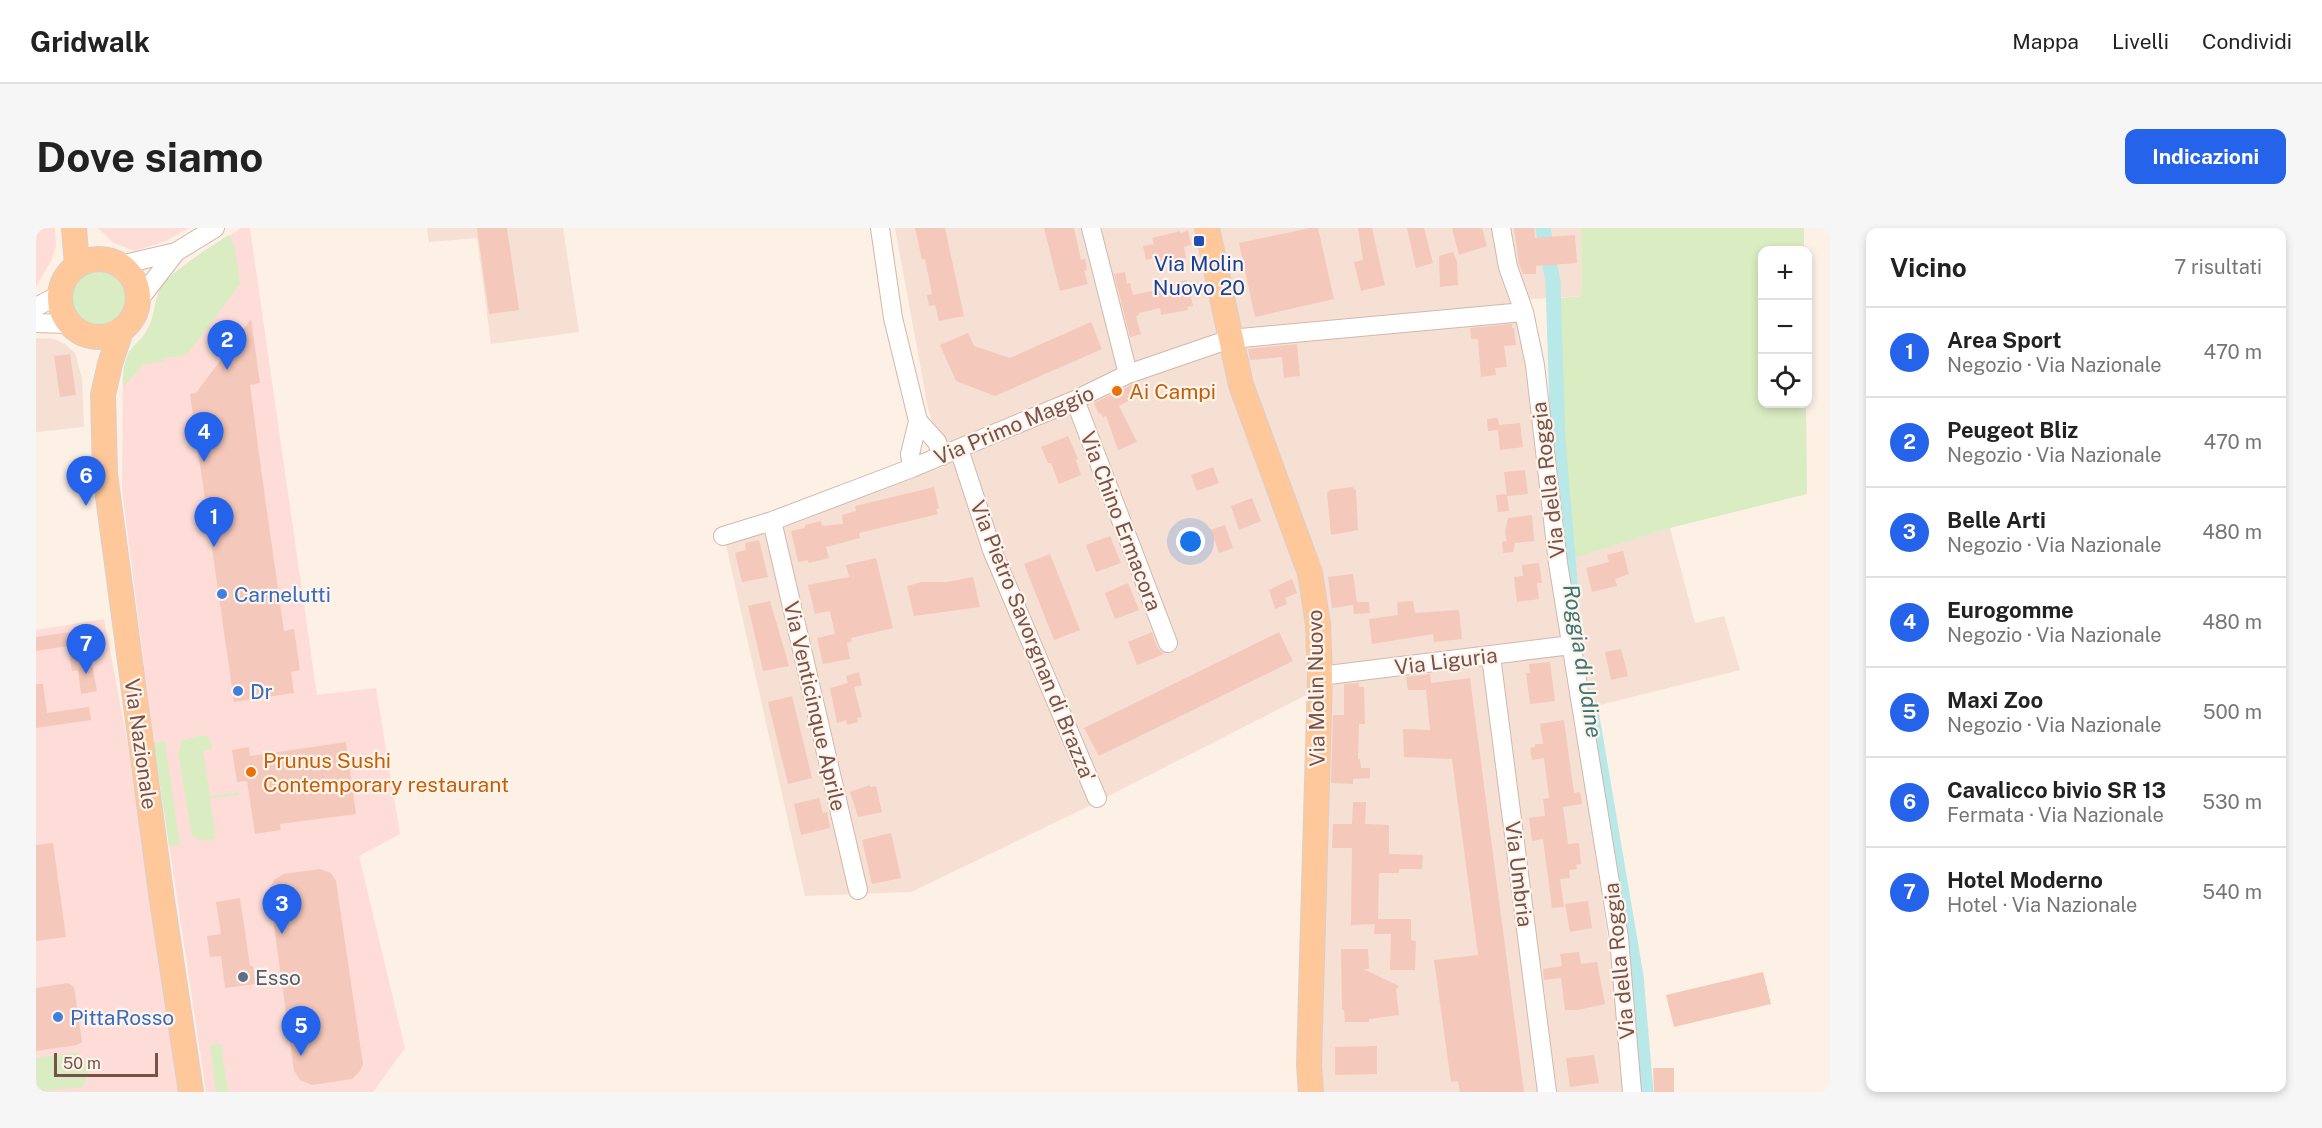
<!DOCTYPE html>
<html lang="it">
<head>
<meta charset="utf-8">
<style>
	body { margin:0; font-family:"Public Sans",sans-serif; background:#f6f6f6; color:#222 }
	.controls { position:absolute; right:18px; top:18px; display:grid; overflow:hidden; border-radius:12px; box-shadow:0 3px 9px #0003 }
	.controls button { width:54px; height:54px; display:grid; place-items:center; padding:0; border:0; border-bottom:2px solid #e0e0e0; background:#fff; color:#222; font:30px sans-serif }
	.scale { position:absolute; left:18px; bottom:15px; width:104px; box-sizing:border-box; padding-left:6px; border:3px solid #785148; border-top:0; font-size:16px; line-height:21px; white-space:nowrap; color:#785148; -webkit-text-stroke:4px #fff4ec; paint-order:stroke }
	.you { position:absolute; left:1155px; top:314px; width:21px; height:21px; margin:-15px; border:4px solid #fff; border-radius:50%; background:#1a73e8; box-shadow:0 0 0 9px #1a73e833 }
	.badge { display:grid; place-items:center; width:39px; height:39px; border-radius:50%; background:#2563eb; color:#fff; font-size:20px; font-weight:700 }
	.pin { position:absolute; translate:-50% -50px; filter:drop-shadow(0 2px 3px #0008) }
	.pin::after { content:''; position:absolute; top:32px; width:21px; height:18px; background:inherit; clip-path:polygon(0 0,100% 0,50% 100%) }
	.list { margin:0; padding:0; list-style:none }
	h2 { display:flex; justify-content:space-between; align-items:center; height:78px; margin:0; padding:0 24px; font-size:26px }
	h2 small { font-size:20px; font-weight:400; color:#767676 }
	.list li { display:grid; grid-template-columns:39px 1fr auto; gap:18px; align-items:center; box-sizing:border-box; height:90px; padding:0 24px; border-top:2px solid #e0e0e0 }
	.list b { display:block; font-size:22px; white-space:nowrap }
	.list p { margin:0; font-size:20px; white-space:nowrap; color:#767676 }
	.list em { font-size:20px; font-style:normal; color:#767676 }
	.icon { flex:none; width:33px; height:33px; fill:none; stroke:currentColor; stroke-width:2; stroke-linecap:round; stroke-linejoin:round }
	.map { position:relative; flex:none; width:1794px; height:864px; overflow:hidden; border-radius:12px }
	header { display:flex; align-items:center; gap:36px; box-sizing:border-box; height:84px; padding:0 30px; background:#fff; border-bottom:2px solid #e0e0e0 }
	header strong { font-size:28px }
	nav { display:flex; gap:33px; margin-inline-start:auto; font-size:21px }
	.intro { display:flex; align-items:center; justify-content:space-between; box-sizing:border-box; height:144px; padding:0 36px }
	h1 { margin:0; font-size:42px }
	.button { padding:15px 27px; border-radius:12px; background:#2563eb; color:#fff; font-size:21px; font-weight:700 }
	main { display:flex; gap:36px; padding:0 36px }
	aside { flex:1; background:#fff; border-radius:12px; box-shadow:0 3px 9px #0003 }
	.map>svg:first-child { display:block }
	.residential { fill:#f5e0d3 }
	.commercial { fill:#feddd8 }
	.green { fill:#daecc2 }
	.lines { fill:none; stroke-linecap:round; stroke-linejoin:round }
	.canal { stroke:#b8e8e7; stroke-width:15 }
	.building { fill:#f4c8bb }
	.minor-casing { stroke:#d2b7ad; stroke-width:20 }
	.major-casing { stroke:#d9cecc; stroke-width:26 }
	.minor { stroke:#fff; stroke-width:18 }
	.major { stroke:#ffc89b; stroke-width:24 }
	.transit-dot { fill:#1a4fb4; stroke:#fff4ec; stroke-width:2 }
	.food-dot { fill:#e8710a; stroke:#fff4ec; stroke-width:2 }
	.shop-dot { fill:#3f7fe0; stroke:#fff4ec; stroke-width:2 }
	.service-dot { fill:#5c6f8a; stroke:#fff4ec; stroke-width:2 }
	.labels { text-anchor:middle; dominant-baseline:central; stroke-width:4.5; stroke-linejoin:round; paint-order:stroke }
	.transit-label { font-size:21px; fill:#164399; stroke:#fff4ec }
	.food-label { font-size:21px; fill:#c56008; stroke:#fff4ec; text-anchor:start }
	.street-label { font-size:21px; fill:#785148; stroke:#fff4ec }
	.shop-label { font-size:21px; fill:#366cbe; stroke:#fff4ec; text-anchor:start }
	.service-label { font-size:21px; fill:#4e5e75; stroke:#fff4ec; text-anchor:start }
	.water-label { font-size:22px; font-style:italic; fill:#387676; stroke:#fff4ec }
</style>
</head>
<body>
<header>
<strong>Gridwalk</strong>
<nav><a>Mappa</a><a>Livelli</a><a>Condividi</a></nav>
</header>
<div class="intro"><h1>Dove siamo</h1><a class="button">Indicazioni</a></div>
<main>
<div class="map">
<svg width="1794" height="864" viewBox="0 0 1794 864">
	<rect width="100%" height="100%" fill="#fdf0e5"/>
	<path class="residential" d="M391,0H527L543,104L455,116L441,10L393,14Z
		M859,0H1545L1546,68L1481,72L1514,337L1634,300L1659,395L1688,388L1704,442L1540,483L1580,768L1588,864H1287L1285,817L1296,454L1045,582L875,664L769,668L690,317L910,238L892,180Z
		M0,110L18,111L29,116L39,125L46,151L48,199L0,204Z"/>
	<path class="commercial" d="M0,0H19L20,18L15,33L0,59Z
		M62,0H153L130,13L99,23L78,15Z
		M205,0H214L281,467L340,460L364,606L323,628L369,820L337,864H170L118,515L86,262L87,146L92,125L107,109L117,90L123,64L127,55L137,46Z
		M68,391L91,512L143,864H0V402Z"/>
	<path class="green" d="M1545,0H1768V22H1726V176H1770L1771,266L1634,300L1538,330L1528,214L1524,70L1546,68Z
		M193,7L199,19L204,56L151,127L128,130V133L108,136L87,159C87,145 87,131 97,119C102,113 108,109 112,101C118,89 118,74 124,61C131,46 177,17 193,7Z
		M29 70a31 31 0 1 1 62 0a31 31 0 1 1-62 0Z
		M169,507L175,513L177,521L167,523L174,568L203,564V567L174,570L180,611C171,612 163,614 156,608L142,526L146,512Z
		M129,513L144,617L133,618L118,515Z
		M185,816L192,864H180L174,817Z
		M42,824L55,840L47,859L0,864V830Z"/>
	<g class="lines">
		<path class="canal" d="M1507,0L1517,54L1522,214L1535,364
			M1554,477L1600,748L1610,864"/>
	</g>
	<path class="building" d="M441,0H471L483,82L453,86Z
		M879,0H909L928,88L903,93L899,77L893,78L891,67L896,66L889,31L886,32Z
		M1008,0H1038L1045,32L1049,31L1051,42L1048,43L1052,56L1024,63Z
		M1274,0H1282L1298,71L1219,89L1203,15Z
		M1322,0H1336L1349,57L1325,63L1318,34L1327,32Z
		M1371,0H1388L1397,35L1380,40Z
		M1416,0H1446L1451,18L1423,27Z
		M1478,0H1498L1499,10L1539,7L1541,35L1500,38V46H1487L1483,36Z
		M1144,3V5L1152,3L1155,17L1148,19L1150,30L1122,36L1121,29L1110,32L1107,18L1118,16L1116,10Z
		M1417,24L1421,34L1422,57L1404,59L1403,28Z
		M1089,44L1091,56L1094,55L1097,67L1130,60L1129,56L1151,52L1157,78L1151,79L1152,82L1125,87L1124,80L1103,85V87L1100,88L1105,106L1094,109L1078,46Z
		M215,91L224,155L214,157L225,241L248,403L258,401L264,442L255,444L258,465L198,474L154,166L160,165Z
		M1055,94L1066,121L959,168L920,153L904,117L932,105L938,118L974,130Z
		M1476,96V100H1478L1480,117L1468,118L1471,139L1459,140L1460,147L1445,149L1442,111H1435L1434,100Z
		M1261,116L1264,148L1248,150L1246,129L1214,132L1212,121Z
		M34,126L40,167L24,169L18,128Z
		M1097,156L1101,168L1083,178L1101,214L1082,222L1070,188L1067,190L1065,185L1063,186L1058,175Z
		M1462,190L1463,197L1484,195L1487,219L1464,222L1462,202L1452,203L1451,191Z
		M1032,208L1042,231L1040,232L1045,247L1023,256L1015,235H1012L1005,219Z
		M1177,239L1183,255L1161,263L1155,247Z
		M1489,242L1492,266L1471,268L1468,244Z
		M898,259L903,280L900,281L902,286L823,305L824,310L790,319L793,330L773,335L772,332L762,334L755,303L769,300V297L785,293L786,298L807,296L806,287L820,283L819,278Z
		M1316,259L1320,262L1322,302L1295,307L1291,265L1294,262Z
		M1471,266L1473,283L1462,284L1460,267Z
		M1216,270L1225,293L1203,302L1195,278Z
		M1496,287L1498,313L1479,315L1477,324L1467,325L1466,314L1471,313L1469,304L1472,290Z
		M1189,297L1197,320L1183,325L1175,302Z
		M1074,308L1085,335L1060,344L1050,317Z
		M723,312L732,349L706,354L699,325L710,322L709,315Z
		M1587,323L1593,346L1579,351L1581,358L1556,364L1550,340L1573,334L1571,327Z
		M1014,326L1044,402L1018,412L988,336Z
		M840,330L857,400L815,410L816,413L811,415L814,431L787,436L781,410L799,406L794,383L779,386L772,357L813,349L810,337Z
		M1503,335L1506,355H1501L1503,371L1481,374L1478,349L1487,348L1486,337Z
		M1317,346L1321,374H1333L1334,385L1318,386L1317,377L1296,380L1292,349Z
		M937,349L944,379L878,388L871,358L886,354H911Z
		M1256,351L1261,365L1249,370L1251,376L1239,381L1233,362Z
		M1092,355L1103,382L1079,391L1069,365Z
		M734,373L753,438L727,443L712,378Z
		M1377,373L1379,385L1423,382L1426,411L1398,414L1397,406L1336,416L1333,391L1362,387L1361,374Z
		M43,403L47,430H55L61,463L45,466L42,442L36,443L32,418L0,423V409Z
		M1116,404L1121,419L1128,426L1101,437L1092,414Z
		M1243,404L1257,433L1063,528L1048,500Z
		M1585,421L1592,448L1575,452L1569,424Z
		M1514,434L1519,473L1494,476L1490,445H1494L1493,436Z
		M823,444L826,457L818,459L826,489L821,490L822,494L811,497L810,492L801,495L794,460L812,455L810,448Z
		M1394,446L1395,455L1434,450L1488,864H1424L1422,853L1415,854L1398,732L1442,727L1416,531L1368,529L1367,501L1394,502L1390,462H1372L1370,449Z
		M1323,455V459H1328L1329,496H1323L1322,531H1324L1325,540H1334V550L1317,551V556L1295,555L1297,487H1308V456Z
		M0,456H7L11,485L53,479L55,492L0,500Z
		M756,468L776,550L752,556L732,474Z
		M1528,492L1538,565L1544,564L1546,576L1527,579L1532,616L1543,615L1545,636L1540,637L1541,641L1533,642L1534,650L1524,651L1528,679L1516,680L1507,611L1496,613L1493,590L1509,588L1507,571L1513,570L1508,530L1496,532L1494,520L1499,519V516H1507L1504,496Z
		M310,514L320,586L244,596L245,602L219,606L211,553L201,554L196,522L213,519L214,528Z
		M834,557V559L840,558L846,584L822,589L814,564Z
		M783,570L787,585L791,584L794,600L765,607L758,576Z
		M1317,574H1330L1329,596L1353,597V626L1387,627L1386,641H1363V645H1343L1342,691H1375V712L1380,713L1379,742H1354L1355,706H1338L1339,696L1315,697L1316,620H1296L1297,596H1316Z
		M855,605L865,650L836,656L826,612Z
		M17,615L30,709L0,713V617Z
		M284,641L295,645L300,653L327,836L324,843L316,851L276,857L264,852L258,843L233,662L238,652L247,646Z
		M204,670L214,738H217L220,756L189,760L185,728L174,729L171,708L185,706L180,674Z
		M1552,673L1556,700L1534,704L1529,676Z
		M1305,721H1332L1333,741H1327L1363,758L1360,762L1363,787L1333,791V794H1309L1308,782H1306Z
		M1543,724L1545,736L1561,734L1569,776L1542,782H1529L1525,750L1508,752L1507,741L1526,738L1524,726Z
		M1727,744L1735,776L1638,799L1630,767Z
		M32,755L38,759L46,814L41,817L0,823V760Z
		M1341,818V846L1299,847V819Z
		M1558,827L1563,855L1534,859L1530,830Z
		M1617,840H1638V864H1618Z"/>
	<g class="lines">
		<defs>
			<path id="minor" d="M844,0L857,90L882,193L901,214L906,228
				M1055,0L1092,146
				M1465,0L1472,39L1488,84L1499,137L1522,335L1583,710L1596,864
				M84,37L140,24
				M102,73L140,24L179,0
				M0,79L23,67
				M0,95L32,96
				M1039,172L1132,415
				M923,221L956,322L1061,570
				M876,240L874,226L882,193
				M736,293L822,662
				M687,308L736,293L876,240L1039,172L1092,146L1194,111L1488,84
				M1455,428L1511,864
				M1284,448L1535,417"/>
			<path id="major" d="M38,0L41,37
				M1171,0L1205,157L1274,345L1282,396L1284,448L1273,837L1275,864
				M24 70a39 39 0 1 1 78 0a39 39 0 1 1-78 0Z
				M85,103L74,136L67,167L69,246L126,672L155,864"/>
		</defs>
		<use href="#minor" class="minor-casing"/>
		<use href="#major" class="major-casing"/>
		<use href="#minor" class="minor"/>
		<use href="#major" class="major"/>
	</g>
	<rect class="transit-dot" x="1157" y="7" width="12" height="12" rx="3"/>
	<g class="food-dot">
		<circle cx="1081" cy="163" r="6"/>
		<circle cx="215" cy="544" r="6"/>
	</g>
	<g class="shop-dot">
		<circle cx="186" cy="366" r="6"/>
		<circle cx="202" cy="463" r="6"/>
		<circle cx="22" cy="789" r="6"/>
	</g>
	<circle class="service-dot" cx="207" cy="749" r="6"/>
	<g class="labels">
		<g class="transit-label">
			<text x="1163" y="35">Via Molin<tspan x="1163" dy="24">Nuovo 20</tspan></text>
		</g>
		<g class="food-label">
			<text x="1093" y="163">Ai Campi</text>
			<text x="227" y="532">Prunus Sushi<tspan x="227" dy="24">Contemporary restaurant</tspan></text>
		</g>
		<g class="street-label">
			<text transform="translate(978 197) rotate(-23)">Via Primo Maggio</text>
			<text transform="translate(1512 252) rotate(-97)">Via della Roggia</text>
			<text transform="translate(1085 293) rotate(69)">Via Chino Ermacora</text>
			<text transform="translate(997 413) rotate(68)">Via Pietro Savorgnan di Brazza'</text>
			<text transform="translate(1410 433) rotate(-7)">Via Liguria</text>
			<text transform="translate(1280 460) rotate(-91)">Via Molin Nuovo</text>
			<text transform="translate(779 478) rotate(77)">Via Venticinque Aprile</text>
			<text transform="translate(105 516) rotate(82)">Via Nazionale</text>
			<text transform="translate(1483 646) rotate(83)">Via Umbria</text>
			<text transform="translate(1583 733) rotate(-96)">Via della Roggia</text>
		</g>
		<g class="shop-label">
			<text x="198" y="366">Carnelutti</text>
			<text x="214" y="463">Dr</text>
			<text x="34" y="789">PittaRosso</text>
		</g>
		<g class="service-label">
			<text x="219" y="749">Esso</text>
		</g>
		<g class="water-label">
			<text transform="translate(1547 433) rotate(81)">Roggia di Udine</text>
		</g>
	</g>
</svg>
<div class="controls">
<button>+</button>
<button>−</button>
<button><svg class="icon" aria-label="locate" viewBox="0 0 24 24"><circle cx="12" cy="12" r="6"/><path d="M12 2v4M12 18v4M2 12h4M18 12h4"/></svg></button>
</div>
<div class="scale">50 m</div>
<div class="you"></div>
<div class="pin badge" style="left:178px;top:319px">1</div>
<div class="pin badge" style="left:191px;top:142px">2</div>
<div class="pin badge" style="left:246px;top:706px">3</div>
<div class="pin badge" style="left:168px;top:234px">4</div>
<div class="pin badge" style="left:265px;top:828px">5</div>
<div class="pin badge" style="left:50px;top:278px">6</div>
<div class="pin badge" style="left:50px;top:446px">7</div>
</div>
<aside>
<h2>Vicino<small>7 risultati</small></h2>
<ul class="list">
<li><span class="badge">1</span><div><b>Area Sport</b><p>Negozio · Via Nazionale</p></div><em>470 m</em></li>
<li><span class="badge">2</span><div><b>Peugeot Bliz</b><p>Negozio · Via Nazionale</p></div><em>470 m</em></li>
<li><span class="badge">3</span><div><b>Belle Arti</b><p>Negozio · Via Nazionale</p></div><em>480 m</em></li>
<li><span class="badge">4</span><div><b>Eurogomme</b><p>Negozio · Via Nazionale</p></div><em>480 m</em></li>
<li><span class="badge">5</span><div><b>Maxi Zoo</b><p>Negozio · Via Nazionale</p></div><em>500 m</em></li>
<li><span class="badge">6</span><div><b>Cavalicco bivio SR 13</b><p>Fermata · Via Nazionale</p></div><em>530 m</em></li>
<li><span class="badge">7</span><div><b>Hotel Moderno</b><p>Hotel · Via Nazionale</p></div><em>540 m</em></li>
</ul>
</aside>
</main>
</body>
</html>
